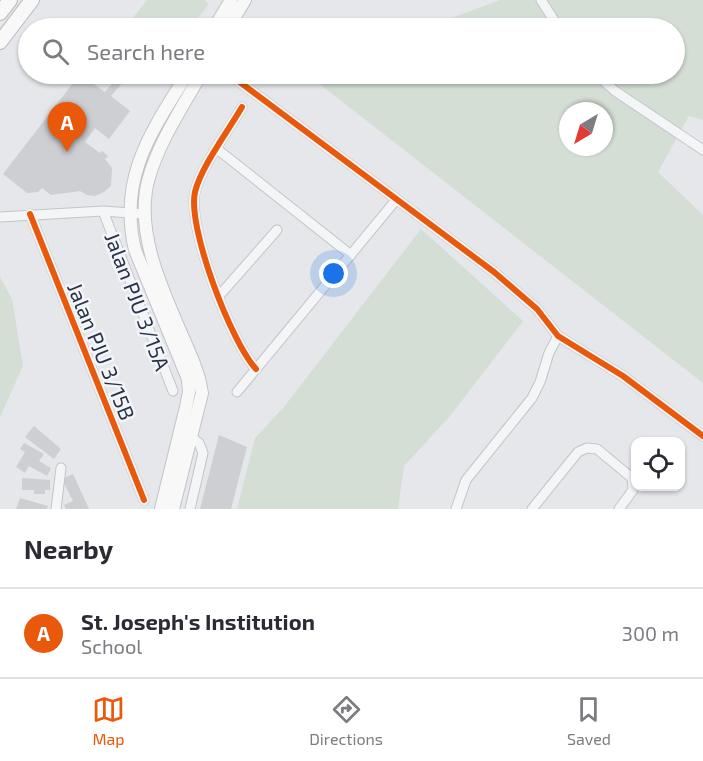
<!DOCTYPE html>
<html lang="en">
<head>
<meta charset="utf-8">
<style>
	body { margin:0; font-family:"Exo 2",sans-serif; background:#f7f7f7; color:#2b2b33 }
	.controls { position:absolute; right:18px; bottom:18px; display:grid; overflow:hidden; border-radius:12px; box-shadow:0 2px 4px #0004 }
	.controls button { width:54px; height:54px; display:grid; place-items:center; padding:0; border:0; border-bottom:2px solid #e1e1e2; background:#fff; color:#2b2b33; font:30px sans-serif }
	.compass { position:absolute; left:559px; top:102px; width:54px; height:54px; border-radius:50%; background:#fff; box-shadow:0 2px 4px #0004; rotate:218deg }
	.you { position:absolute; left:334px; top:274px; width:21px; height:21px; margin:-15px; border:4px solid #fff; border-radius:50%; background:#1a73e8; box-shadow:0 0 0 9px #1a73e833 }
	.badge { display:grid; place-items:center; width:39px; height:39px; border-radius:50%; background:#ea580c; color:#fff; font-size:20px; font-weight:700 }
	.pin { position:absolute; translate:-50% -50px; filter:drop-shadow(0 2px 3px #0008) }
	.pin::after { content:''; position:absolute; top:32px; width:21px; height:18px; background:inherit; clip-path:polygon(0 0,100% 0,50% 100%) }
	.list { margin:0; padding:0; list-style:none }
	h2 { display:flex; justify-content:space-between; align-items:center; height:78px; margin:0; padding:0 24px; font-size:26px }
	h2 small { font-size:20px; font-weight:400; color:#7c7c81 }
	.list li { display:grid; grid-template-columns:39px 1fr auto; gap:18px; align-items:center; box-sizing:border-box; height:90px; padding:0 24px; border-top:2px solid #e1e1e2 }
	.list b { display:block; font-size:22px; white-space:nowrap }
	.list p { margin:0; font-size:20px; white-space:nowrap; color:#7c7c81 }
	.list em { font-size:20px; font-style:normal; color:#7c7c81 }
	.icon { flex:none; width:33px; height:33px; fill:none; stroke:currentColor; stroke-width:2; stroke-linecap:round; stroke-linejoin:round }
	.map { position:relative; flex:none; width:703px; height:509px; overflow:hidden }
	.search { position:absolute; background:#fff; box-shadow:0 2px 4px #0004; left:18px; right:18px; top:18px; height:66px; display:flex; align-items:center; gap:15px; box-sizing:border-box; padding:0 21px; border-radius:33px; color:#7c7c81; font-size:22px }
	.sheet { height:168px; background:#fff }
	nav { display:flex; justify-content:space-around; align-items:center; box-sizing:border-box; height:84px; border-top:2px solid #e1e1e2; background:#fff; font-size:16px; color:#7c7c81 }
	nav a { display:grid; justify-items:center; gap:3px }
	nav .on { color:#ea580c }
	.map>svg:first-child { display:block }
	.green { fill:#d4ded5; fill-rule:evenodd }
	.building { fill:#cdcfd2 }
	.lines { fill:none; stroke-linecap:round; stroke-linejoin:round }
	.minor-casing { stroke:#c3c5c8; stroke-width:11 }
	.major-casing { stroke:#c1c4c8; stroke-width:14 }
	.highway-casing { stroke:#b7babf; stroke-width:16 }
	.minor { stroke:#f4f5f7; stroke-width:9 }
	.major { stroke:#f8f8f8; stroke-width:12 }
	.highway { stroke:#f8f8f8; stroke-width:14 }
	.cycleway-casing { stroke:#f3f5f9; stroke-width:10 }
	.cycleway { stroke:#e8590c; stroke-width:6 }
	.labels { text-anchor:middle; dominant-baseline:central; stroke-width:5; stroke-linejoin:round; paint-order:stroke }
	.street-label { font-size:21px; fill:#293246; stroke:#f3f5f9 }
</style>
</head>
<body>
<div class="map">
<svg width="703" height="509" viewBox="0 0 703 509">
	<rect width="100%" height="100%" fill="#e5e7ea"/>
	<path class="green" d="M147,0H204L209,4L190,28H125Z
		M500,0H703V120L689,116L658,172L703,215V383L317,82L329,74H674V28H424ZM568,111H604V147H568Z
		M421,229L523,321L450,416L404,466L398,509H237L255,438L284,407Z
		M0,277L12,299L23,366L0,417Z"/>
	<path class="building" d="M80,74L105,92L120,74H130L111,96L130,111L109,139L95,128L85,142L100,153L102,151L108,156L105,159L112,168L111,186L104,192L95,196L87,195L80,191L51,195L42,188L38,192L27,193L3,174Z
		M34,426L61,449L54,459L25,437Z
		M219,435L247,447L231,509H200Z
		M24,443L44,454L39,461L51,468L47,476L29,466L25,473L16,467L25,452L20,449Z
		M73,474L89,509H66L64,505L73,501L62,479Z
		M22,478L50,480V490H45V494H34V490H22Z
		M20,498L48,506L47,509H16Z"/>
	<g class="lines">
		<defs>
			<path id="minor" d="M541,0L559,28
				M229,74L494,272L537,309L558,336L623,376L703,436
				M596,74L615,91L703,150
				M242,107C228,131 201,167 195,192C187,227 231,342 256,369
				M217,149L351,255
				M103,211L173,391
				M30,214L144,500
				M0,217L103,211L144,214
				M218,297L277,230
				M237,392L396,200
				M56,509L61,468
				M190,509L203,453L199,443L190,436
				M456,509L466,480L532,398L540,382L549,353L558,336
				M532,509L578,452L587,448L597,449L632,478L633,490L619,509"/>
			<path id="major" d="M214,28L231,0
				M228,28L245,0
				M161,509L186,407L189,392L188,379L135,250C118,178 151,132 187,74
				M173,509L202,393L199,378L193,361C171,307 133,240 148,181C158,143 182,108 201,74"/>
			<path id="highway" d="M0,13L10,0
				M0,42L32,0"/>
		</defs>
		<use href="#minor" class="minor-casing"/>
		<use href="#major" class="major-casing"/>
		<use href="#highway" class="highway-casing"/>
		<use href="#minor" class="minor"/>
		<use href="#major" class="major"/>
		<use href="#highway" class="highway"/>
		<defs>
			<path id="cycleway" d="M229,74L494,272L537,309L558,336L623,376L703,436
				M242,107C228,131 201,167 195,192C187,227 231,342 256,369
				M30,214L144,500"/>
		</defs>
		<use href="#cycleway" class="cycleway-casing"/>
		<use href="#cycleway" class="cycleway"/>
	</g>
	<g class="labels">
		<g class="street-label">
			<text transform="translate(138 301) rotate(69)">Jalan PJU 3/15A</text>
			<text transform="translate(102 351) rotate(68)">Jalan PJU 3/15B</text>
		</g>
	</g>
</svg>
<div class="controls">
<button><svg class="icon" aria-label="locate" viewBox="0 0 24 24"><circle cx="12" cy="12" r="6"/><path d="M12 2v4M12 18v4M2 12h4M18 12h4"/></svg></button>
</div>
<svg class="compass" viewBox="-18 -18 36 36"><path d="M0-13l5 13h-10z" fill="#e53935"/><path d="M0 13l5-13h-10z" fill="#7c7c81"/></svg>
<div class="you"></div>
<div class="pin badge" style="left:67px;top:152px">A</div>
<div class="search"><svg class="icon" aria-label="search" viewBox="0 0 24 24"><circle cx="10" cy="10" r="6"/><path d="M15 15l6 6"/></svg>Search here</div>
</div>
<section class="sheet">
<h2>Nearby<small></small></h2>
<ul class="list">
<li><span class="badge">A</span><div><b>St. Joseph's Institution</b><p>School</p></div><em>300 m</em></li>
</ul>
</section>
<nav>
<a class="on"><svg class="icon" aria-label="map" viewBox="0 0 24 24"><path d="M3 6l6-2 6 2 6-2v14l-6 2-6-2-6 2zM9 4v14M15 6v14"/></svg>Map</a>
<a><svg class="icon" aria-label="directions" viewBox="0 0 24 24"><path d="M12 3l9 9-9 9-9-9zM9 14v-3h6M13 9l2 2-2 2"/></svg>Directions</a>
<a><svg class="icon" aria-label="saved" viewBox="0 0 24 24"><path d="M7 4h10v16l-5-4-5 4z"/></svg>Saved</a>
</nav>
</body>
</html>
